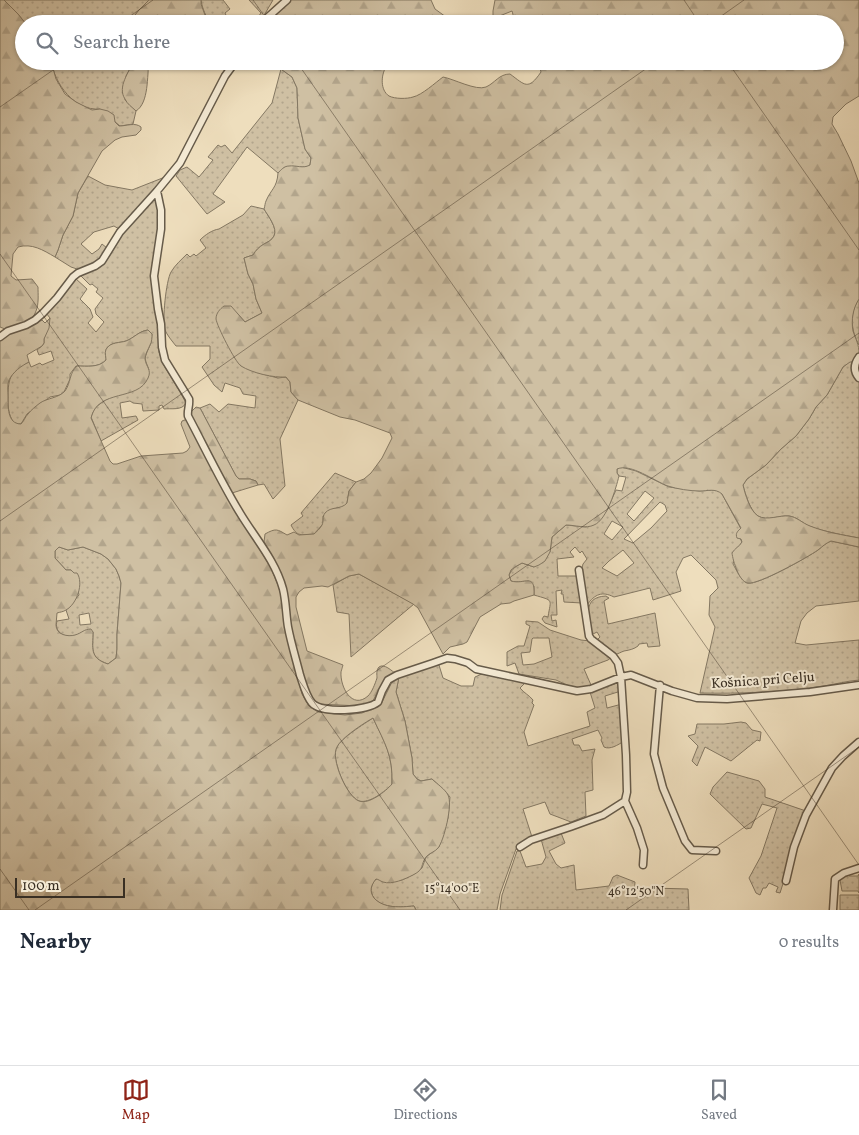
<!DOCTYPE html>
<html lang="en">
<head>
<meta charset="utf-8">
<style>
	body { margin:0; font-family:Vollkorn,serif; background:#f2f2f3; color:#1f2937 }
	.scale { position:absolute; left:15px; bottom:12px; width:110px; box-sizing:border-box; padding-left:5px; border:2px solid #392f23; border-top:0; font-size:14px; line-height:18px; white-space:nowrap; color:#392f23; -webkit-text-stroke:4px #f4ead4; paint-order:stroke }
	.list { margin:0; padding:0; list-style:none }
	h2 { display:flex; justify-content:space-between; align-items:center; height:65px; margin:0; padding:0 20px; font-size:21px }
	h2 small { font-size:16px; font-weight:400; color:#747a83 }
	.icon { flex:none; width:28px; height:28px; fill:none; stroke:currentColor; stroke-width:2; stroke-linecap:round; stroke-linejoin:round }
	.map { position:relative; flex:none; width:859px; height:910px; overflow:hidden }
	.search { position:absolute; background:#fff; box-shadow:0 1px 4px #0004; left:15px; right:15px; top:15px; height:55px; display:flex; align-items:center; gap:12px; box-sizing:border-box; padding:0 18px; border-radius:28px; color:#747a83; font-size:19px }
	.sheet { height:155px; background:#fff }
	nav { display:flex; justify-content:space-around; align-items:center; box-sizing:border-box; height:70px; border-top:1px solid #e0e1e3; background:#fff; font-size:14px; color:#747a83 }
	nav a { display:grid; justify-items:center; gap:2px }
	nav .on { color:#8f2418 }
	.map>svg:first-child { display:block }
	.grass { fill:url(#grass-dots); stroke:#847863; fill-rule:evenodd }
	.forest { fill:url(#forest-firs); stroke:#847863; fill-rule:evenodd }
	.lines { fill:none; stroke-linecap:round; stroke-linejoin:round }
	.minor-casing { stroke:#665b4a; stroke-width:9 }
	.minor { stroke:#f4ead4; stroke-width:6 }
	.ticks { fill:none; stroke:#392f23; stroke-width:1; stroke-opacity:0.45 }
	.labels { text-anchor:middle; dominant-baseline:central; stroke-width:4; stroke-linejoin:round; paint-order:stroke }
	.street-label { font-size:14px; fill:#392f23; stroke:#f4ead4 }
	.ticks-label { font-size:12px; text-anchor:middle; fill:#392f23; stroke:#f4ead4; stroke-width:4; stroke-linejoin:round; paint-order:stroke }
</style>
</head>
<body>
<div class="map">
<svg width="859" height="910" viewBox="0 0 859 910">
	<defs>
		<pattern id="grass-dots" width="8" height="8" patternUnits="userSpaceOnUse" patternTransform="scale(1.25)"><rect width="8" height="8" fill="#cfc0a3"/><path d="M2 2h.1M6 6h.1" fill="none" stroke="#b2a58c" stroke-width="1.8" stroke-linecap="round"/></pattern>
		<pattern id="forest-firs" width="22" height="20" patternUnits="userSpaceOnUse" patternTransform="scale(1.25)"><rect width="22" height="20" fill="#cfc0a3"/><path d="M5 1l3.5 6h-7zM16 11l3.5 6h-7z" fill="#b2a58c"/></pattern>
	</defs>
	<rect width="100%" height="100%" fill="#eedebd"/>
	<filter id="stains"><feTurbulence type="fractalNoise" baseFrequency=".004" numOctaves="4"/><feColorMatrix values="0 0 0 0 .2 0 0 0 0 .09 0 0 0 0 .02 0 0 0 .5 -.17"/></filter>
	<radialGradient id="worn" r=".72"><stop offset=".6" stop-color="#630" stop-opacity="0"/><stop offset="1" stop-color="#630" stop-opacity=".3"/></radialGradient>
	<path class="grass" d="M4,0H149L139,10L128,24H26L18,14Z
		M201,0H223L230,9L225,13L230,24H211C206,17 202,8 201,0Z
		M249,0H273L259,24H253L261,13Z
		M51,61H134L126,76L125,100L136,111L133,124L127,125L120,126L100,109C74,111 55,84 51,61Z
		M281,69L292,77L297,88L298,118L305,149L311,158L310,165L306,167H285L278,173L247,147L213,194L225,202L207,214L176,176L180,170L187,167L199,177L213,160L208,157L218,145L221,147L225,145L232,153L272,103Z
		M88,176L105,185L132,190L165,177L119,229L114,226L94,232L81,244L92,254L99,249L102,244L107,248C99,262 94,264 80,270L71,267L55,257L58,250L63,235L73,216L78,193Z
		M154,199H156L158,200V228L151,275L155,311L159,332V352L163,364L180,392L186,403C182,411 171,408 164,409L162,405L159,406V410L143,411L142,404L133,403L130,401L120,403L122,418L136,416L138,420L101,441L91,417L93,411L97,406L107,399L116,395L149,370L146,362L145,358L147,352L151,343L152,334L148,330C139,331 134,338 126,341C120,343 111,342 107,348C104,352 106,356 106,360C99,368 86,366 76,366L70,374V379L64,392L60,395L50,397L27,414L21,424L14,423C8,414 8,407 8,396C8,379 11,369 29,362L31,367L40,363L42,365L54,360L51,351L39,355L37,350L42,346L44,343V339L50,318L46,313L75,278L87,289L80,299L90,309L93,317L88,323L96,332L104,322L96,314L95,309L103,298L96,292L98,289L92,284L90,285L80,275L95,269L127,226L135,218L144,211Z
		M251,206L264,209C268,216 278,228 274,236C272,240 268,242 264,244C259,247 256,250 253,255L244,258L248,274L253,284L256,299L262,313L245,322L237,313L255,372L278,378L286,377L290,382L291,392L298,400L280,439L285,486L273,499L264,484L258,485L256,481L250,479H239L236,476L200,408L210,404L219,412L228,404L255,408L256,396L243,394L240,388L225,383L222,392L214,385L202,367L210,359V346H176C172,341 167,335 165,330C162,320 166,281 171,272C175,265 182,259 187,254L190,257L194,254L196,256L206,248L200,240C205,235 212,230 219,229L243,215Z
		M859,299V345C851,331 849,313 859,299Z
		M850,361L852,362V367L859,381V538C843,535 825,532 809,526C802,523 797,517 789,516C779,515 767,522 758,516C750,511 745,493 743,485L747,479L766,465L781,449L796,436L809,419L816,407L827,395L843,367Z
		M621,467L636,471L669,487L699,491L714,490L719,491L722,494L741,529L737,533L742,542L739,547L733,564C736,569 741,581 747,583C757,586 808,557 818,550C823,546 826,543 831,541L859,547V601L816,606L807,613L801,621L795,643L806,645L859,640V680C847,681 836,684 824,686C785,692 739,694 700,693L715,627L709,615L710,596L718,588L716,580L691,555L683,558L676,572L681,591L653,600L650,588L614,597C602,591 595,594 587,605L582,568L583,564L587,559L582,551L580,553L575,547L570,552L574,557L557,559L558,576H576L579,579L582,603L564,602L563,594H561L562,590L556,591L557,615H551L552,621L556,620L557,627L545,623L542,619L544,616L548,617C551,598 554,601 534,595V586L529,581L514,582L511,581L509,575C512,569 516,566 522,563L534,567L550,552L552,537L566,525L586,527L606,512L616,490L622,491L626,477L619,476L617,473V469ZM645,491L654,498L634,521L627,514ZM660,502L665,505L667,511L651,528L633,543L624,539ZM612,521L623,527L612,540L604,534ZM623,550L634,563L617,576L602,568L609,561Z
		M335,473L356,482L349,491L347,503L345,506L341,508H337L323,516V524L314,534C301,535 297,537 291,525L303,516L301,513Z
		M59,547L68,550L83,547L101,554L108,559L116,569L119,576L121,583L117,634V649L116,658L108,664C89,658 93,648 93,632C89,632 85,632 81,633C79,634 76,635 74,636C63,638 54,631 57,621L69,619L66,610L79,595L74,573L71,570H66L55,558V551ZM89,613L91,624L80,625L79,615Z
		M359,574L414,604L351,657L349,614L337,612L333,585L349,576Z
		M606,596L609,598L604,601L608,624L655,613L660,646L648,647L647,643L639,644L638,646C634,649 630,650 624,651C621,652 618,654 614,655L596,641L600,637L597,632L591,635C589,619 581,597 606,596Z
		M526,621L538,622L550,630L581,640L590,641L612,657L608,660L584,669L591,685L579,688L569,686L556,680L519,674L515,663L507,666V652L518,646H524L530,626L526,624ZM533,638H549L552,657L534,664L523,665L521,653L530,652L532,639Z
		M438,662L443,678L461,686H473L475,677L484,673L526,682L520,688C524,693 529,695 533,700L532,703L534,705L524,732L528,746L590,726L587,712L595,708L590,692L620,682L621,691L605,696L607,708L622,704L624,741C618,745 610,750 604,747L601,740L602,738L598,730L572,739L574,745H579L582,751L595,749L592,760L593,790L585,792L586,816L571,822L550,814L545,802L523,809L532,837L521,842L516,849L500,894L497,910H416L414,906C401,907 383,909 374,898C369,891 371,885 376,879L402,880L414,874L422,868L426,857L439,847L448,818L450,797L445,791L432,779L421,781L417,779L413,774L412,758L405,721L396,692L399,677Z
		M373,718C385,743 393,755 392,784C386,791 369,804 359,801C347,797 330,758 337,747C341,738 364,724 373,718Z
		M741,722L746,723L752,730L761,732L760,741L757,740L731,761L705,747L697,766L692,761L698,746L688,736L695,734L697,724H724Z
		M727,772L759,781L765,789V797L806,811L780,893L776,892L778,887L769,883L766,888H763L760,895L756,893L749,878L761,856L777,808L762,804L751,828L746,829L710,794L713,787Z
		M561,833L565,843L549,851L556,864L561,868L574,865L576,890L609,886L613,877L617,875L635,882C635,887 633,891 634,896L636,897L651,888L688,889L689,910H500L502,895L517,851H520L526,867L542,864L546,857L541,839Z
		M847,872L849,876H858L859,874V893L858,891H842L840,880L841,876Z
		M840,895H859V910H840Z"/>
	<path class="forest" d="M0,0H4L18,14L26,24H24V61H51L56,79L65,94L76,102L92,110L100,109L108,111L114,115L115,122L119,126C127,126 135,122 141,127V130L136,135L122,137L115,140L102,151L78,193L73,216L63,235L58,250L55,257C43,250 32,243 18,247L13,254L11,276L16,280L32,279L38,287C38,294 39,304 36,311C33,323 15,326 5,329L0,327Z
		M149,0H201V4L206,18L191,23L170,22L166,24H128L139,10Z
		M290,0H431L435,9L446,17L450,24H287L276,14Z
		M495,0H859V96L846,104L833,117L832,124L838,134L851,161L859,183V299C853,308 851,320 853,331C856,340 859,344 859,354L855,357L852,362H850L843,367L827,395L816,407L809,419L796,436L781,449L766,465L747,479L743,485C745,494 750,511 758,516C767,521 779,515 789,516C797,517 802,523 810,526C825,532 843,535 859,538V547L831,541C826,543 823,546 818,550C808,557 758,585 748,583C739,582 733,561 732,553C735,548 739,547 742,542L741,539L737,538C735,533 738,531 741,528L722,494C715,488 708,491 700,491C690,491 677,489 668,486C654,481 631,463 617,469V473L619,476C616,488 607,520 594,525C586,529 575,525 566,525L552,537L550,552L545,561L539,565L534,567L522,563L515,567L511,570L509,575L511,581C525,585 535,572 534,595L514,601L510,603L501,604L480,617L467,642L463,644L450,647L443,654L418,608L413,604L359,574L349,576L328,587L322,586L304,588L299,592L296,597V607L307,651L343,665C343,665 341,672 341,672C340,687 352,710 368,696C372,692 375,684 377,678C377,675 376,670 379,667C384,663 392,671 396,674C382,681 379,689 372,703L360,706L318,704L312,697L308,689L303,674L290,627L285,589L277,565L264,542L265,534C276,528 277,529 287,535L294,532L299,535L314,534C316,532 320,529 322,525C324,521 322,517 325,513C331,506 341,510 347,503L349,491L356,482L364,479L371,473L382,458L392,438L390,433L355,420L340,417L298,400L291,392L290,382L286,377C274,378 252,373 241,366C235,362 217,326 216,319C216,313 220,309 224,306H231L245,322L262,313L256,299L253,284L248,274L244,258L253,255C256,250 259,247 264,244C268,242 272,240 274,236C278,228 268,216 264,209C265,206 265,203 266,201C271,189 277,188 278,173C281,170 284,166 289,166C296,165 303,169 310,165L311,158L305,149L298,118L297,88L292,77L278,67L273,61H411L403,62L386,67C381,75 380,90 389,96C395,99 407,99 413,97C422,95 435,83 443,77C454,79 476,91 486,87C495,83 499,74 510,74C525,85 528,91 541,72L538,61H835V24H515C512,20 514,16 512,11L497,17L493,16V11Z
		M134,61H149C147,76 149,103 136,111C132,107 127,104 125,99C117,87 129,72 134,61Z
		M50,318L49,328L44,339V343L42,346L27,355L29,362C21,366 13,372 9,380C7,385 8,391 8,396C8,406 7,424 21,424C24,421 25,417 28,414C31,410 36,406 40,403C47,398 59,398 65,391C71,383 69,373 77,366C86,366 99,368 106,360C106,356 104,352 107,348C111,342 120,343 126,341C134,338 139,331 148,330L152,334C152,337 152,342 150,345C148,350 145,354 145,359C146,367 152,370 148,378C138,402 98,388 91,418L110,461L113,464H117L141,456L183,453L187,451L190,447L181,424L182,421L187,419L229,499L271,568L280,590L286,632L302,694L309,706L318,712L345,715L362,713L381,704L392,682L399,677L396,692L405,721L412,758L413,774L417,779L421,781L432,779C437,784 445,789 448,795C453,804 444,841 438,848C435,852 429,853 426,857C420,865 425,869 413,875C405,879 392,885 383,882C380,881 378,879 376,879C371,885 369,891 374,898C384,909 401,907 414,906L416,910H0V339C13,330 28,327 42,320L45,323ZM59,547L68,550L83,547L101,554L108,559L116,569L119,576L121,583L117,634V649L116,658L108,664C89,658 93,648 93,632L91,629C84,629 82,633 75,635C68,637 56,635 56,625C56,621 57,617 57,613C60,612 63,612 66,610C77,604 84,583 77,573H74L71,570H66L55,558V551ZM373,718C385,744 393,755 392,784C386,791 369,805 359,801C347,797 330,758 337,747C341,738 364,723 373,718Z
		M196,407L200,408L236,476L239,479H250L256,481L258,485L232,493L190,413Z"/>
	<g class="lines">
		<defs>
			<path id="minor" d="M263,24L268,17L287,0
				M157,191L161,210V229L154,276L158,309L161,324L162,347L165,360L189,399C190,406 187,410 188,416C205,448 221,482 240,513C255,538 275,560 283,589C286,601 286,615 288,627C291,643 296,659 300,675C303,684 306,696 312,703C322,714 367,711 378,702L382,691L388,680L397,675L433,663L447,658L455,659L468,663L476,669L577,691L591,689L621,677L631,675L672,691L697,698L727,699L810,692L859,685
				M0,337L8,331L26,325L35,320L43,313L57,298L73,277L78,273L95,266L102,261L120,232L157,191L180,163L225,76L236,61
				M859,357C854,364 853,371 859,378
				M579,570L589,636L591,639L613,656L618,663L621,677L626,755L627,792L625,801L637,828L644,850L643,865
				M660,685L654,754L663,788L685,841L692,850L716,851
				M520,847L531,840L570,827L603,815L625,801
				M786,881L794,847L806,815L832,768L843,756L859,742
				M833,910L835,879L844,873L859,868"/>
		</defs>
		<use href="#minor" class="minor-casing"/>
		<use href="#minor" class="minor"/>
	</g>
	<path class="ticks" d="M253,0L270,24M684,0L700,24M119,24L153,0M710,24L744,0M296,61L859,865M727,61L859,250M0,107L66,61M0,254L460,910M0,521L657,61M0,869L29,910M35,910L859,333M626,910L859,747"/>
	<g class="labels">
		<g class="street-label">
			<text transform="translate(763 681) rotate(-4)">Košnica pri Celju</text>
		</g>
	</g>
	<g class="ticks-label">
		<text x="452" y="892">15°14'00"E</text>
		<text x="636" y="895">46°12'50"N</text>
	</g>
	<rect width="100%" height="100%" filter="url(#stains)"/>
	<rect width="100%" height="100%" fill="url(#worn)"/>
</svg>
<div class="scale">100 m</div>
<div class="search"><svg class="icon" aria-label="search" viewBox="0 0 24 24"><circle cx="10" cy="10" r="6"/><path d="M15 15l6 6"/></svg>Search here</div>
</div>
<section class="sheet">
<h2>Nearby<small>0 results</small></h2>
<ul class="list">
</ul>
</section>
<nav>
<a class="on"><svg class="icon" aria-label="map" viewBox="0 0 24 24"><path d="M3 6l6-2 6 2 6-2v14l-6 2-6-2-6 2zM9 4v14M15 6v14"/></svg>Map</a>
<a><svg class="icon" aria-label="directions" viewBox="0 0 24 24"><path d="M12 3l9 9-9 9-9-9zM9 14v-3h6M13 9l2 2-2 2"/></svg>Directions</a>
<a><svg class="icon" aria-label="saved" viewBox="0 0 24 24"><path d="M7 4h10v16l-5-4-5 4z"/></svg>Saved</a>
</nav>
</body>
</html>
